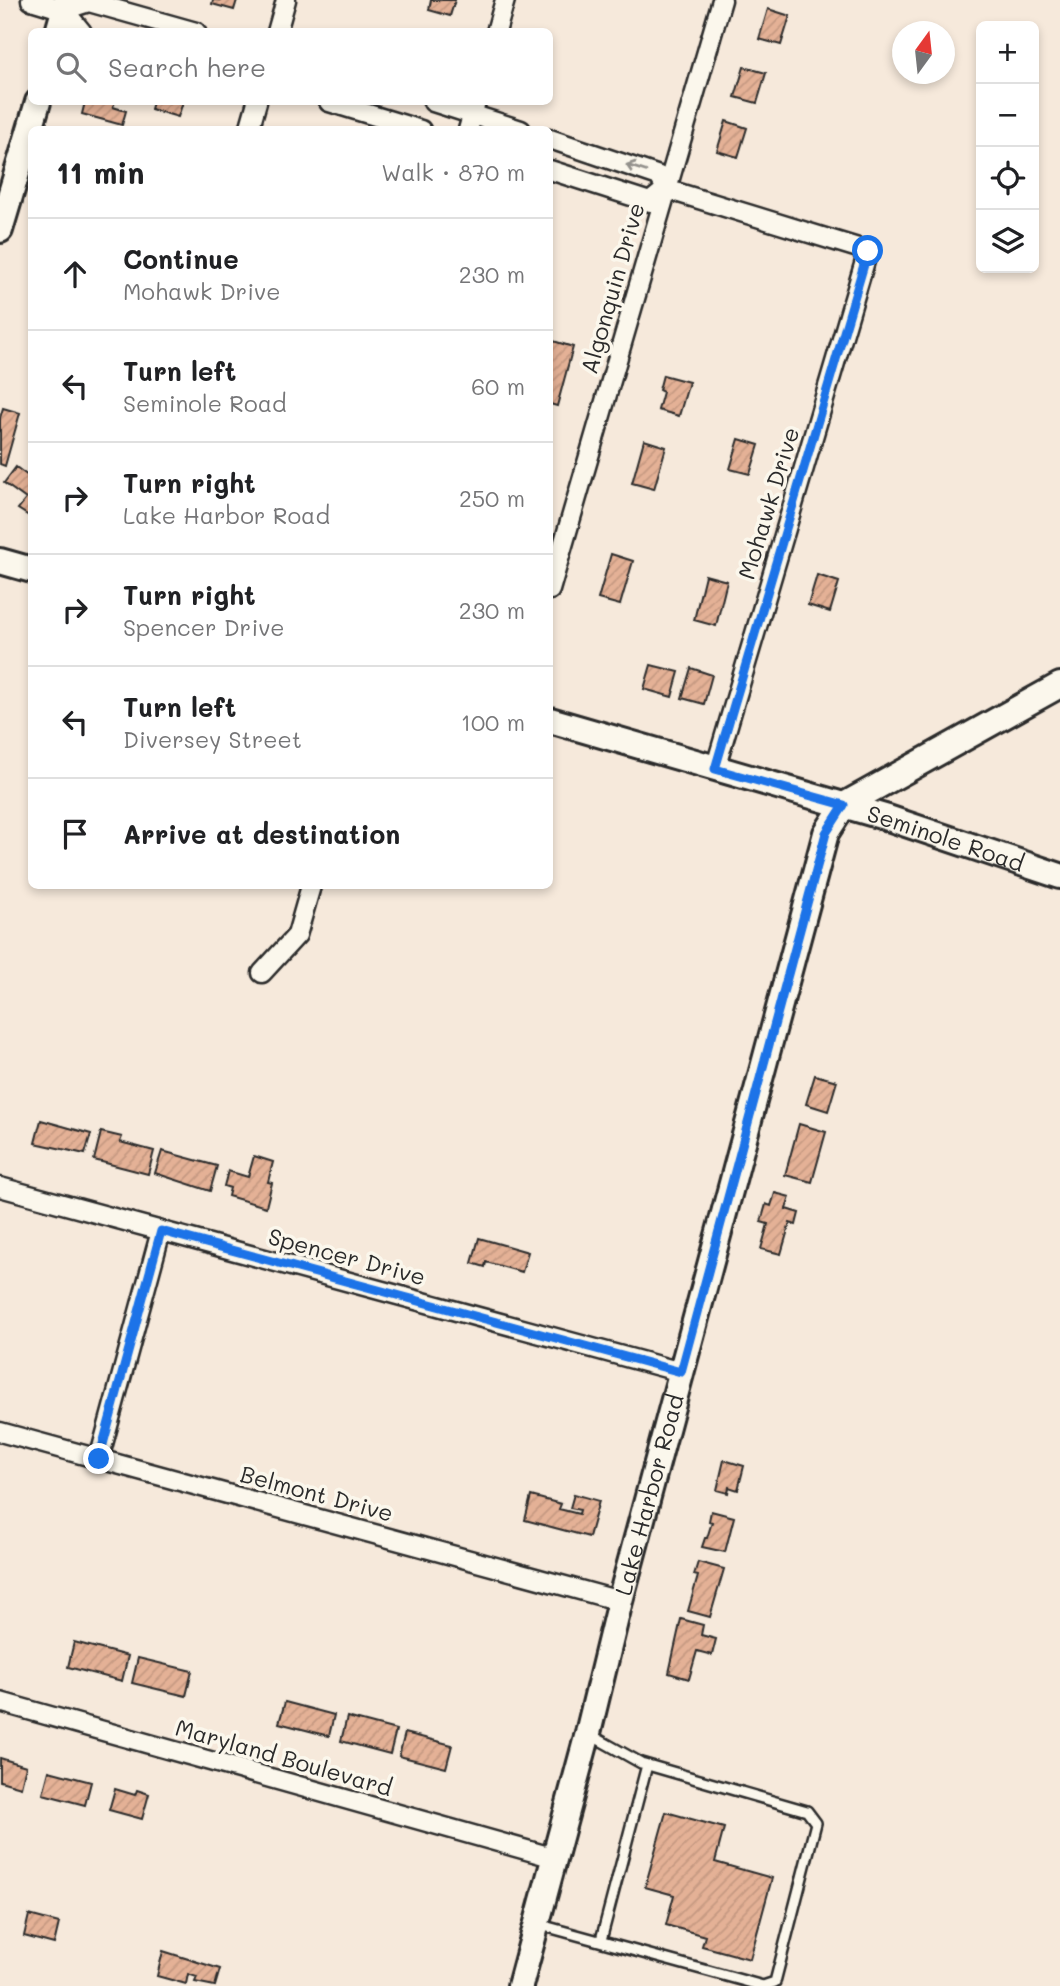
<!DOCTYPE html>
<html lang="en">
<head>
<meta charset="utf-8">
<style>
	body { margin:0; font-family:Mali,sans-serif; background:#f2f2f2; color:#202124 }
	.controls { position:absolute; right:21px; top:21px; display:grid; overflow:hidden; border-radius:10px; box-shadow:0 4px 10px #0003 }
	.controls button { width:63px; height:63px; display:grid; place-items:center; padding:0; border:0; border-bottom:2px solid #e0e0e0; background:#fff; color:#202124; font:35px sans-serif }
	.compass { position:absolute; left:892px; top:21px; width:63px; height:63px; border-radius:50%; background:#fff; box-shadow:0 4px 10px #0003; rotate:15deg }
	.stop { position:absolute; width:21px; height:21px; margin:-16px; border:5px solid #1a73e8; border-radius:50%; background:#fff }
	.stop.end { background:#1a73e8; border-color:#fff; box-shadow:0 2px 7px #0008 }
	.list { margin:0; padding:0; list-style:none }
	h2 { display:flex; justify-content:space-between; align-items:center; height:91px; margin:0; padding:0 28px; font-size:30px }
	h2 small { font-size:23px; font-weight:400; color:#757577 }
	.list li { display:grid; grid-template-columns:46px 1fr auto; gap:21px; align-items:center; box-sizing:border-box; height:112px; padding:0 28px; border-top:2px solid #e0e0e0 }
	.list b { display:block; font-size:26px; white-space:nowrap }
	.list p { margin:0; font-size:23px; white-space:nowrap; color:#757577 }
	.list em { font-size:23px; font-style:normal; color:#757577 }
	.icon { flex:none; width:38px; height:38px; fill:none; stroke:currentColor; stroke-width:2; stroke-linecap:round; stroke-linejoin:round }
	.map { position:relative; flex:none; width:1060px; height:1986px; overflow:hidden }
	.search { position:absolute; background:#fff; box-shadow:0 4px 10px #0003; left:28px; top:28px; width:525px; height:77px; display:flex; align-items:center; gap:18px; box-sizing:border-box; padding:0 24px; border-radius:10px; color:#757577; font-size:26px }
	.panel { position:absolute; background:#fff; box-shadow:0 4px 10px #0003; left:28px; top:126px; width:525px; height:763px; border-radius:10px }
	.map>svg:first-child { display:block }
	.building { fill:url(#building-hatch); stroke:#2b2b2b; stroke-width:2 }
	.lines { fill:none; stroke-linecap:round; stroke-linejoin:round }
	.lane-casing { stroke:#2b2b2b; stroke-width:14 }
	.street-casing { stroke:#2b2b2b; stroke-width:23 }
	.secondary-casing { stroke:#2b2b2b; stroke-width:30 }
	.lane { stroke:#fbf7ec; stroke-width:9 }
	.street { stroke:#fbf7ec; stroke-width:18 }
	.secondary { stroke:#fbf7ec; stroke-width:24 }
	.oneway { stroke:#93918c }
	.route { stroke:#1a73e8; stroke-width:9 }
	.labels { text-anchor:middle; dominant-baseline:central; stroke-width:7; stroke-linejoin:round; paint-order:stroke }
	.street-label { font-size:23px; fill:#2b2b2b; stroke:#fbf7ec }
</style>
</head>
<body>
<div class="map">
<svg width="1060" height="1986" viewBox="0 0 1060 1986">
	<defs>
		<pattern id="building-hatch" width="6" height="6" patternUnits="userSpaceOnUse" patternTransform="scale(1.75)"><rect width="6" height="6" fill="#e4b196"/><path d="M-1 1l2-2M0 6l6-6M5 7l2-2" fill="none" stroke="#c49881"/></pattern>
	</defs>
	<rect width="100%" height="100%" fill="#f6e9db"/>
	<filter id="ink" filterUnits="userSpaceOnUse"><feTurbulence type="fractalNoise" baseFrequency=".0143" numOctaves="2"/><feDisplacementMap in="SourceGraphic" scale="14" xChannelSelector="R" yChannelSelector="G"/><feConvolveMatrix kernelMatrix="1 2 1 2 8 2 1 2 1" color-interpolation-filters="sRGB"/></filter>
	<g filter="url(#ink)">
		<path class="building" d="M213,0H237L234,10L212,4Z
			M431,0H455L450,16L429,10Z
			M768,9L790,16L781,45L759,39Z
			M744,67L766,73L757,103L735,97Z
			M85,102H115L113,107L126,111L122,125L82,114Z
			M153,102H183L178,117L151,109Z
			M726,121L747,128L738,157L717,151Z
			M550,340L573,347L557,406L550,404Z
			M663,375L689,382L679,416L658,410L663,392L659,390Z
			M3,408L20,413L5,466L0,464V418Z
			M739,439L759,445L750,474L730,469Z
			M644,440L666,447L654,489L632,483Z
			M16,467L32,479V518L18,509L26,499L4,483Z
			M611,554L633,561L620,605L598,599Z
			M705,575L727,581L716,626L694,620Z
			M817,575L839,582L830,612L808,605Z
			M651,665L679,672L672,697L644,689Z
			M691,668L712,675L704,704L682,698Z
			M815,1075L837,1081L828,1111L806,1104Z
			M41,1120L91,1134L85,1154L35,1143Z
			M799,1124L826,1132L812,1182L785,1175Z
			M101,1132L122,1137L120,1142L154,1151L148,1174L94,1160Z
			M162,1151L217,1166L210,1191L155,1173Z
			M254,1156L273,1162L268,1182L272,1183L266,1207L228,1196L230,1188L224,1186L228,1171L248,1177Z
			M775,1193L790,1197L786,1209L799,1213L796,1225L790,1223L781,1254L761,1249L768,1224L761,1222L766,1204L771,1206Z
			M479,1238L528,1252L522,1272L486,1262L485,1267L472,1263Z
			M724,1460L744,1466L738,1490L729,1487L728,1493L717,1490Z
			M574,1494L599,1501L589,1537L525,1520L531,1496L561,1504L559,1509L579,1514L580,1510L570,1508Z
			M711,1511L734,1517L725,1552L702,1547L705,1538H707L712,1522L709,1521Z
			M698,1562L724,1569L710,1617L688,1611L698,1576L694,1575Z
			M681,1619L703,1625L701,1635L716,1639L712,1655L697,1651L689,1679L669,1673Z
			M74,1642L128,1656L122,1681L68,1667Z
			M138,1658L192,1671L186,1696L132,1683Z
			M285,1702L334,1715L329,1736L279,1723Z
			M347,1717L396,1730L390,1754L341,1741Z
			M405,1733L452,1745L446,1768L399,1756Z
			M0,1758L26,1766L21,1787L0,1781Z
			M49,1771L91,1782L85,1805L43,1794Z
			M115,1789L135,1795L137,1790L149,1794L142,1819L109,1810Z
			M666,1812L724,1828L715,1862L772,1878L750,1959L702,1946L705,1936L666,1925L674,1895L645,1887Z
			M29,1915L59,1923L54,1944L24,1936Z
			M163,1951L220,1969L215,1986L195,1982L197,1977L188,1974L186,1984L157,1976Z"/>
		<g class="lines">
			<defs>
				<path id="lane" d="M537,1924L763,1986L775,1982L816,1823L807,1811L641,1763L589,1734
					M601,1940L647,1765"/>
				<path id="street" d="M31,0L64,10L82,32
					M64,10L89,2L196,32
					M277,32L286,0
					M496,32L505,0
					M329,102L421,130
					M433,102L521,130
					M249,130L257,102
					M468,130L476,102
					M550,139L659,176L666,189L650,202L550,170
					M666,189L868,251L715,769
					M550,590L722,0
					M262,973L297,935L311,886
					M0,1187L681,1372
					M0,1432L620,1601
					M99,1459L161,1231
					M0,1702L555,1858"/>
				<g id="secondary">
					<path d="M58,32L67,0"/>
					<path d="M0,230L38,102"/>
					<path d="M0,561L32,570"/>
					<path id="s1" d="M550,720L888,818L1060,876"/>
					<path id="s2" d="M520,1986L588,1733L620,1601L826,833L844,805L1060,685"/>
				</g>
			</defs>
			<use href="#lane" class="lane-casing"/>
			<use href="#street" class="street-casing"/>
			<use href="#secondary" class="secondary-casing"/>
			<use href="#lane" class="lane"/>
			<use href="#street" class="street"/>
			<use href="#secondary" class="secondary"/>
		</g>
		<defs><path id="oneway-shaft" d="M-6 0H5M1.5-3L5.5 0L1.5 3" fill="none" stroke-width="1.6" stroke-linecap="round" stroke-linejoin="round" transform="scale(1.75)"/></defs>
		<use class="oneway" href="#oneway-shaft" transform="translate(636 168) rotate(-162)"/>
	</g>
	<g class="lines" filter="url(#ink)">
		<path class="route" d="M99,1459L161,1231L681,1372L826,833L844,805L715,769L868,251"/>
	</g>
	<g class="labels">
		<g class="street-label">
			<text transform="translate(612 288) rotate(-74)">Algonquin Drive</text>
			<text transform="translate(768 503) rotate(-73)">Mohawk Drive</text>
			<text stroke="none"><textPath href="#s1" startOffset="413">Seminole Road</textPath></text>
			<text transform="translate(347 1256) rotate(15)">Spencer Drive</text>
			<text transform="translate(317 1493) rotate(15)">Belmont Drive</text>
			<text stroke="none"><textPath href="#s2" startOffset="508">Lake Harbor Road</textPath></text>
			<text transform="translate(284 1757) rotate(16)">Maryland Boulevard</text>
		</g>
	</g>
</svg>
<div class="controls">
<button>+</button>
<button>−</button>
<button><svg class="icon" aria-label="locate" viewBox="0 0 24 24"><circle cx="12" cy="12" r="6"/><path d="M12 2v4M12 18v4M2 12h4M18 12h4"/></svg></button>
<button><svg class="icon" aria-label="layers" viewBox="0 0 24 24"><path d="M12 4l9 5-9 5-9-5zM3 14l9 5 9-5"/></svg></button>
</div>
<svg class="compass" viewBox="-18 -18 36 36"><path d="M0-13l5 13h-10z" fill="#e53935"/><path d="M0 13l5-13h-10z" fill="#757577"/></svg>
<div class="stop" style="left:868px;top:251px"></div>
<div class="stop end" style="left:99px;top:1459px"></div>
<div class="search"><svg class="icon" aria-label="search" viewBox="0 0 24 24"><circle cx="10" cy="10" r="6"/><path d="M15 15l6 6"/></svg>Search here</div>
<section class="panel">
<h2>11 min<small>Walk · 870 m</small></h2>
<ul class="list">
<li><svg class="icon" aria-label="ahead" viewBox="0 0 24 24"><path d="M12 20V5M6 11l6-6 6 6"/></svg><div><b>Continue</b><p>Mohawk Drive</p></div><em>230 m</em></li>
<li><svg class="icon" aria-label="left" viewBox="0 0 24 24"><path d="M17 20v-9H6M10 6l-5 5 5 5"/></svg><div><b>Turn left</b><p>Seminole Road</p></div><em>60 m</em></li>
<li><svg class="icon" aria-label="right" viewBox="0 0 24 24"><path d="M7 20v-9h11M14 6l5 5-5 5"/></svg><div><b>Turn right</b><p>Lake Harbor Road</p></div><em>250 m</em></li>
<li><svg class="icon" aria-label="right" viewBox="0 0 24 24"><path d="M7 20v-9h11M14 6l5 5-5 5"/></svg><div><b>Turn right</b><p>Spencer Drive</p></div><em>230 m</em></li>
<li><svg class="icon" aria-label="left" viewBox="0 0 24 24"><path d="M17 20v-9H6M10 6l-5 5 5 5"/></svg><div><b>Turn left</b><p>Diversey Street</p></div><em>100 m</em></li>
<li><svg class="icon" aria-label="arrive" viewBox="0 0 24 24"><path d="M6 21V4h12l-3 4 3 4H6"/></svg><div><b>Arrive at destination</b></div></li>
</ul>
</section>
</div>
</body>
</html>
